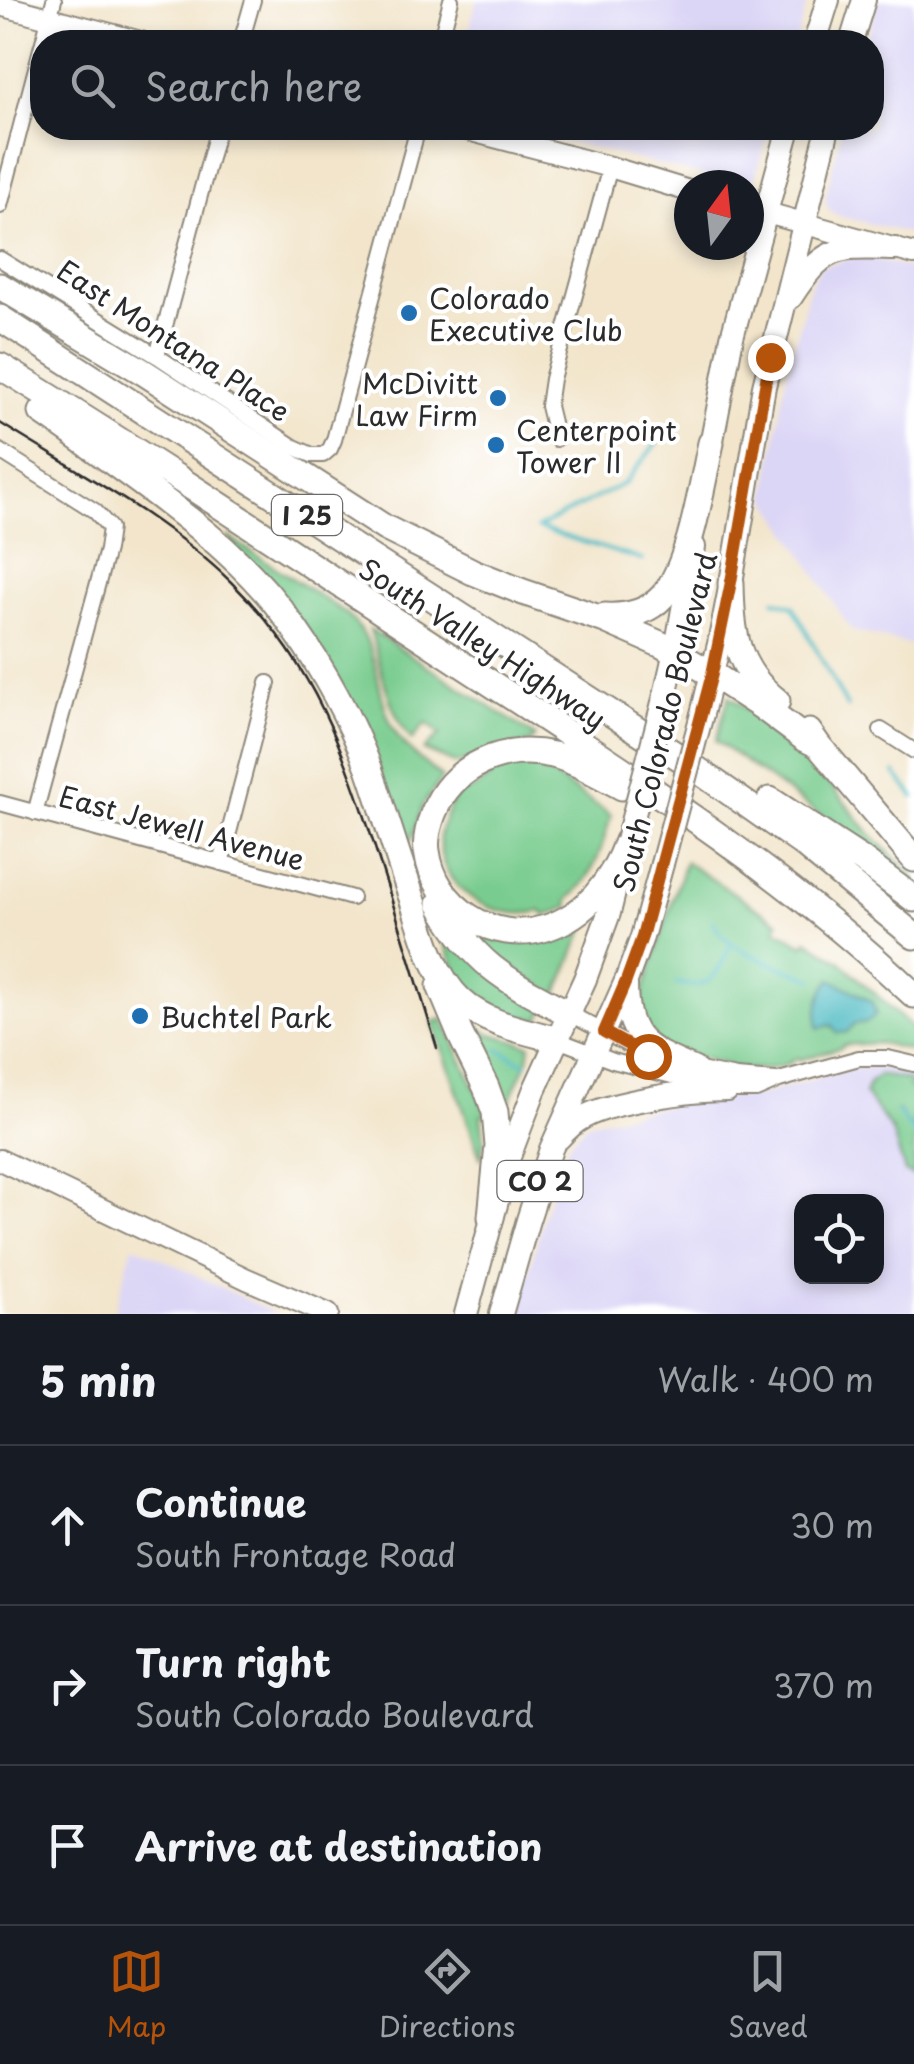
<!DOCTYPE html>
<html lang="en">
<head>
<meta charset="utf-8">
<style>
	body { margin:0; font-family:"Playpen Sans",sans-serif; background:#20242c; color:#f1f3f6 }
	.controls { position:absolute; right:30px; bottom:30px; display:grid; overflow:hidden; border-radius:20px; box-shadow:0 5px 15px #0003 }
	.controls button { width:90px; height:90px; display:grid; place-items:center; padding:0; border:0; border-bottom:2px solid #363941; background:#171b24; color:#f1f3f6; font:50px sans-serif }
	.compass { position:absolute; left:674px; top:170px; width:90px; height:90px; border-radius:50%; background:#171b24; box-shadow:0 5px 15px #0003; rotate:15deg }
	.stop { position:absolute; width:30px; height:30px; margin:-22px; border:8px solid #b45309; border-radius:50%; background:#fff }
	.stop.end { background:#b45309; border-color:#fff; box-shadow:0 2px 10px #0008 }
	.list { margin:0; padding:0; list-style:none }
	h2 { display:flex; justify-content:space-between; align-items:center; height:130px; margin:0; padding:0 40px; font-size:42px }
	h2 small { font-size:32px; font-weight:400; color:#9ea1a6 }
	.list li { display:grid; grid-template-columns:65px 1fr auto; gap:30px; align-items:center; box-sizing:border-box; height:160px; padding:0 40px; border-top:2px solid #363941 }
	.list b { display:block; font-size:38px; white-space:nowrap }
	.list p { margin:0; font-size:32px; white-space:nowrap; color:#9ea1a6 }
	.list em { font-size:32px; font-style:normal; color:#9ea1a6 }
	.icon { flex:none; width:55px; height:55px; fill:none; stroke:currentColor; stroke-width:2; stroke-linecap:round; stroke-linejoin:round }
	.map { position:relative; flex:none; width:914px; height:1314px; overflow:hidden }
	.search { position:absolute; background:#171b24; box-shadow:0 5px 15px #0003; left:30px; right:30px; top:30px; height:110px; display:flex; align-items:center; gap:25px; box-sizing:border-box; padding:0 35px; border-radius:40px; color:#9ea1a6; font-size:38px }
	.sheet { height:610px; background:#171b24 }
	nav { display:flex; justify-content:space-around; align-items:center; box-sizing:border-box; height:140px; border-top:2px solid #363941; background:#171b24; font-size:28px; color:#9ea1a6 }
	nav a { display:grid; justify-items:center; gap:5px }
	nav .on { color:#b45309 }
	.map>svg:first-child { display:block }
	.built { fill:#dcd6f6; fill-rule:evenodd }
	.green { fill:#79cc8f; stroke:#527c5d; stroke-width:2.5 }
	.water { fill:#4bbac2; stroke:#3b7276; stroke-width:2.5 }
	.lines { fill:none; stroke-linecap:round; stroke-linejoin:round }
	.stream { stroke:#4bbac2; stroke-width:4 }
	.street-casing { stroke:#8e887b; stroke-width:18 }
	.secondary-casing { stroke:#8e887b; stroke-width:24 }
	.primary-casing { stroke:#8e887b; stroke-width:26 }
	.highway-casing { stroke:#8e887b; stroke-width:29 }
	.street { stroke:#fff; stroke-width:14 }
	.secondary { stroke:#fff; stroke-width:20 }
	.primary { stroke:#fff; stroke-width:22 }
	.highway { stroke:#fff; stroke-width:25 }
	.tram { stroke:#2b2b2b; stroke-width:2.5 }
	.primary-bridge-casing { stroke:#8e887b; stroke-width:26; stroke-linecap:butt }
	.primary-bridge { stroke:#fff; stroke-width:22 }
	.route { stroke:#b45309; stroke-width:12 }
	.poi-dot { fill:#1f6fb2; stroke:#fff; stroke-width:4 }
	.labels { text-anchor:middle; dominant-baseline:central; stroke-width:8; stroke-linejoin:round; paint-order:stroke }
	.shield { fill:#fff; stroke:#6b6b6b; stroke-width:2.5 }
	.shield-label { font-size:25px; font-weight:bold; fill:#2b2b2b }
	.poi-label { font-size:28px; fill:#2b2b2b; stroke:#fff; text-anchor:start }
	.street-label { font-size:28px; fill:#2b2b2b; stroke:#fff }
</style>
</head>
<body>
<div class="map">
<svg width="914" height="1314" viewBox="0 0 914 1314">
	<rect width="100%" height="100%" fill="#fff"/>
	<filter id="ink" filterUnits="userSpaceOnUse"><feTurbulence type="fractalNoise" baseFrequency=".01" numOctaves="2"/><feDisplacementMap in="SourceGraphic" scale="20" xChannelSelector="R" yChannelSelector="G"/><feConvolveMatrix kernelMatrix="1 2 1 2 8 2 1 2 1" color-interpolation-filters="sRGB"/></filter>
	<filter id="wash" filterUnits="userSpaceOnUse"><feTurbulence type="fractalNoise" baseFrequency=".0048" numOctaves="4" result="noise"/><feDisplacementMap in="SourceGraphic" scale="40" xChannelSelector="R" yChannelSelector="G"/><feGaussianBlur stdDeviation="2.25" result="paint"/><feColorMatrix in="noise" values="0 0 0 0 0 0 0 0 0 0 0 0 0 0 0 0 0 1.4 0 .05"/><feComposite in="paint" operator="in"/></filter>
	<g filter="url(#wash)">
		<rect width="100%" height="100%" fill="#f2e5cb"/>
		<path class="built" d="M477,0H808L796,42H466Z
			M878,0H914V235L839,216L829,210L825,200L842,128H872V42H866Z
			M513,128H512H770L754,180L742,185Z
			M862,256L914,270V646L851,630L766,496L786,378L810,286L820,267Z
			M886,1066L914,1073V1314H518L545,1211L561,1162L570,1142L587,1123L715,1095L747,1097L761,1095L850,1069ZM802,1202H876V1276H802Z
			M133,1245L148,1252L276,1314H114Z"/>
		<path class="green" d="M227,536L347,614C352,620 358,626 362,632C381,663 377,704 397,735C408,752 427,765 442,778L423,805L411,840L401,842L372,750Z
			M370,629L535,736L531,742L457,764L424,750L440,734L426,723L412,740C388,713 380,662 370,629Z
			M729,696L781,733L811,761L873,837L914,876V887L872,852L716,741Z
			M539,764V766L611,815C602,848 595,876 568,900L569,907L545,916L542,911C495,923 435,889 440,835C442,819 450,807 458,792C469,793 484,784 491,775L489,770L500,765Z
			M685,862L779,922L776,929L804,945L807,940L840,961L914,1030V1051L880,1043L843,1045V1047L799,1060L798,1058L791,1060V1063L768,1069H743L663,1048L644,1024L640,1002Z
			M582,919L588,920L558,993L553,995L474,941L476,933Z
			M454,940L545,1008L540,1019C515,1018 477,1005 462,981C455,970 450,956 445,944Z
			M461,1018L488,1033L530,1045L528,1060L507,1107H502Z
			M443,1019L487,1113L481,1115L484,1140L481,1159L433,1022Z
			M879,1075L909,1080L911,1082L908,1087L914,1090V1132L899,1111H897L914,1135V1176L905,1172L892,1131L865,1094L869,1083Z"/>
		<path class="water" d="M831,979L871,1001L876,1012C872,1022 865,1024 855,1023L847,1032L837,1033L832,1025L818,1028C816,1010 819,994 831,979Z"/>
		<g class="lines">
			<path class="stream" d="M642,560L537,528L625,483L660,439
				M774,600L793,606L847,707
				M895,773L914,797
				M713,921C726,953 783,966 813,979
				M676,983C711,992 717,974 730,946
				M499,1050L526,1064
				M898,1112L914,1134"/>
		</g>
	</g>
	<g filter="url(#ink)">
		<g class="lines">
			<defs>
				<path id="street" d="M43,42L54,0
					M241,42L253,0
					M440,42L451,0
					M0,206L42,45
					M0,259L157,356L294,447L312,455H323L330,449L334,440L418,128
					M157,356L218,128
					M556,439L548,406L552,379L610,167
					M0,451L95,511L110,528L107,550L35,813
					M881,730L914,751
					M0,803L352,898
					M221,863L268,683
					M570,1014L649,1056
					M558,1040L613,1061L727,1090H756L779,1080L859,1058H888L914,1064
					M689,1068L736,1077L776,1080"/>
				<path id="secondary" d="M0,5L141,42
					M460,128L610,167L689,191
					M749,208L914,254
					M0,1160L247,1279L328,1314"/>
				<path id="primary" d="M815,42L828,0
					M851,42L864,0
					M791,297C825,244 837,248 895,249
					M708,461L732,337L789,128
					M666,691L678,638L694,547
					M702,714L719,644L731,583L764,386L828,128
					M626,984C626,1042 648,1048 695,1069
					M559,1138C566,1130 574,1122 584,1117C614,1101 692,1090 727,1090
					M466,1314L509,1157L534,1091L585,979L609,913L621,864
					M501,1314L528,1220L551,1149L626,981L642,937L662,864"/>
				<path id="highway" d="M0,286L145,373L385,528L473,572L523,592L605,620L662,645L712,674L761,706L804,738L818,745
					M0,318L685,761L803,844L914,936
					M0,366C157,462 310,565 463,665C619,767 778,866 914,995
					M42,412C76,435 108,459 141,483C198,525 254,569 294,628C325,672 350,718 369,768C384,811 397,855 412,898C423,932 433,974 460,1000C485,1024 525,1031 558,1040
					M731,583C732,633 735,668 777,701
					M605,616C626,617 647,613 662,597C690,567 702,484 711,443
					M809,732L818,745L914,859
					M622,787C600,776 577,761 553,755C504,744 452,765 433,814C429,825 425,839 427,851C434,907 493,945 546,928C587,915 613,880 627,841
					M770,800L862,860L914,899
					M440,903C476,967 508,981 570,1014
					M440,986L460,1034L486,1087L495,1112L498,1146L491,1217"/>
			</defs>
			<use href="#street" class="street-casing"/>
			<use href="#secondary" class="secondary-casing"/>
			<use href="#primary" class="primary-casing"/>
			<use href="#highway" class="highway-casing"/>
			<use href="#street" class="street"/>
			<use href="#secondary" class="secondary"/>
			<use href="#primary" class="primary"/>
			<use href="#highway" class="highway"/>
			<path class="tram" d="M0,423C78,472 164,517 231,582C315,664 344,751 379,860C399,922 418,985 437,1048"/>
			<defs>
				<path id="primary-bridge" d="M627,841L666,691
					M662,864L702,714"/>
			</defs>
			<use href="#primary-bridge" class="primary-bridge-casing"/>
			<use href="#primary-bridge" class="primary-bridge"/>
		</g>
	</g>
	<g class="lines" filter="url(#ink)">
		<path class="route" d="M648,1056L604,1032L626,981L642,937L712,674L731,582L770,357"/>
	</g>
	<g class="poi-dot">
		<circle cx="409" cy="313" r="10"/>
		<circle cx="498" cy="398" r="10"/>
		<circle cx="496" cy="445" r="10"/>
		<circle cx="140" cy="1016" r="10"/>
	</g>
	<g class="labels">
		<g class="shield">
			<rect x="272" y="495" width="70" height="40" rx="8"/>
			<rect x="497.5" y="1161" width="85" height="40" rx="8"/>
		</g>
		<g class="shield-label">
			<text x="307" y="515">I 25</text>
			<text x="540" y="1181">CO 2</text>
		</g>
		<g class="poi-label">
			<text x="429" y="297">Colorado<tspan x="429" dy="32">Executive Club</tspan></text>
			<text x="478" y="382" text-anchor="end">McDivitt<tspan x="478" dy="32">Law Firm</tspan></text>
			<text x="516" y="429">Centerpoint<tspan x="516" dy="32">Tower II</tspan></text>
			<text x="160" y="1016">Buchtel Park</text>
		</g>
		<g class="street-label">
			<text transform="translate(174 340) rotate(33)">East Montana Place</text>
			<text transform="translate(483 643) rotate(33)">South Valley Highway</text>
			<text transform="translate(664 722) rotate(-76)">South Colorado Boulevard</text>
			<text transform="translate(182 827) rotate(15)">East Jewell Avenue</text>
		</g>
	</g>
</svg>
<div class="controls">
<button><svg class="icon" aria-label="locate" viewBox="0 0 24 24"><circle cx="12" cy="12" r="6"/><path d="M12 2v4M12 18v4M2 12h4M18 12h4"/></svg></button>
</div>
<svg class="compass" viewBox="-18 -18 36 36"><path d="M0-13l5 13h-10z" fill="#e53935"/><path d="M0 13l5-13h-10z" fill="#9ea1a6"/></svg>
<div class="stop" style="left:648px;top:1056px"></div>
<div class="stop end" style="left:770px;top:357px"></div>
<div class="search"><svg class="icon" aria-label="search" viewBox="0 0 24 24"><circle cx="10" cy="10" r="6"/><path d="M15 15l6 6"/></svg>Search here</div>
</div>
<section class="sheet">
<h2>5 min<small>Walk · 400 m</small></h2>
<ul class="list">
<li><svg class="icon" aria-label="ahead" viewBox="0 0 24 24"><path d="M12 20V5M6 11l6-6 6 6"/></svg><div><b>Continue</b><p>South Frontage Road</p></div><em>30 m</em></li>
<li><svg class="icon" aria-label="right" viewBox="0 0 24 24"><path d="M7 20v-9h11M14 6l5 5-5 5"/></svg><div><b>Turn right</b><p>South Colorado Boulevard</p></div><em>370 m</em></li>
<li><svg class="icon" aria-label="arrive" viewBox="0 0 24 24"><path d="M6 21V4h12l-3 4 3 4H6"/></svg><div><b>Arrive at destination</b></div></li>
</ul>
</section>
<nav>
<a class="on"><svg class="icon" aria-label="map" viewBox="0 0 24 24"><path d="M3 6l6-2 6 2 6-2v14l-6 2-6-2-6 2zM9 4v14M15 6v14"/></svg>Map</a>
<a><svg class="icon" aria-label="directions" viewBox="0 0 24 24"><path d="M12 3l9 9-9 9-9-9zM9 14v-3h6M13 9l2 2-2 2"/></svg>Directions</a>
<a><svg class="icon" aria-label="saved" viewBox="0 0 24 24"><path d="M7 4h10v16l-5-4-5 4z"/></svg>Saved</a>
</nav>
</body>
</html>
